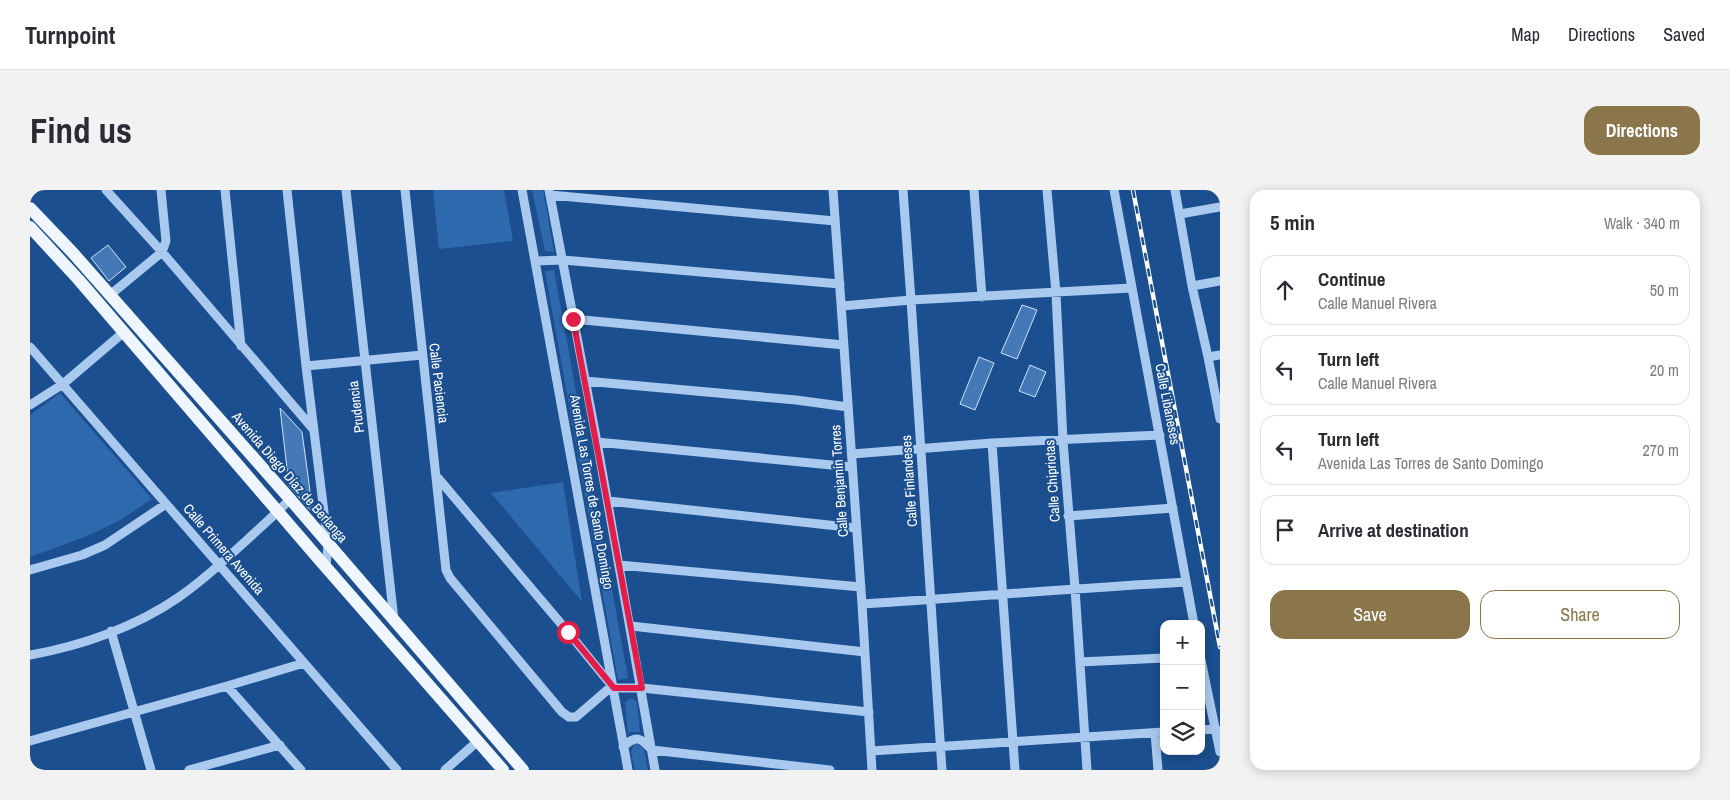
<!DOCTYPE html>
<html lang="en">
<head>
<meta charset="utf-8">
<style>
	body { margin:0; font-family:"Archivo Narrow",sans-serif; background:#f2f2f3; color:#2b2b33 }
	.controls { position:absolute; right:15px; bottom:15px; display:grid; overflow:hidden; border-radius:10px; box-shadow:0 2px 12px #0003 }
	.controls button { width:45px; height:45px; display:grid; place-items:center; padding:0; border:0; border-bottom:1px solid #e1e1e2; background:#fff; color:#2b2b33; font:25px sans-serif }
	.stop { position:absolute; width:15px; height:15px; margin:-11px; border:4px solid #e11d48; border-radius:50%; background:#fff }
	.stop.end { background:#e11d48; border-color:#fff; box-shadow:0 1px 5px #0008 }
	.list { margin:0; padding:0; list-style:none }
	h2 { display:flex; justify-content:space-between; align-items:center; height:65px; margin:0; padding:0 20px; font-size:21px }
	h2 small { font-size:16px; font-weight:400; color:#7c7c81 }
	.list li { display:grid; grid-template-columns:32px 1fr auto; gap:15px; align-items:center; box-sizing:border-box; height:70px; margin:0 10px 10px; padding:0 10px; border:1px solid #e1e1e2; border-radius:15px }
	.list b { display:block; font-size:19px; white-space:nowrap }
	.list p { margin:0; font-size:16px; white-space:nowrap; color:#7c7c81 }
	.list em { font-size:16px; font-style:normal; color:#7c7c81 }
	.actions { display:flex; gap:10px; padding:15px 20px }
	.actions a { flex:1; padding:11px 0; border:1px solid #8a764a; border-radius:15px; text-align:center; font-size:18px; color:#8a764a }
	.actions .main { background:#8a764a; color:#fff }
	.icon { flex:none; width:28px; height:28px; fill:none; stroke:currentColor; stroke-width:2; stroke-linecap:round; stroke-linejoin:round }
	.map { position:relative; flex:none; width:1190px; height:580px; overflow:hidden; border-radius:15px }
	header { display:flex; align-items:center; gap:30px; box-sizing:border-box; height:70px; padding:0 25px; background:#fff; border-bottom:1px solid #e1e1e2 }
	header strong { font-size:24px }
	nav { display:flex; gap:28px; margin-inline-start:auto; font-size:18px }
	.intro { display:flex; align-items:center; justify-content:space-between; box-sizing:border-box; height:120px; padding:0 30px }
	h1 { margin:0; font-size:35px }
	.button { padding:12px 22px; border-radius:15px; background:#8a764a; color:#fff; font-size:18px; font-weight:700 }
	main { display:flex; gap:30px; padding:0 30px }
	aside { flex:1; background:#fff; border-radius:15px; box-shadow:0 2px 12px #0003 }
	.map>svg:first-child { display:block }
	.green { fill:#2e69ad }
	.building { fill:#4478b7; stroke:#cfe3fa }
	.lines { fill:none; stroke-linecap:round; stroke-linejoin:round }
	.minor { stroke:#a9c9ee; stroke-width:9 }
	.major { stroke:#f0f6ff; stroke-width:12 }
	.rail-casing { stroke:#fff; stroke-width:4.5 }
	.rail { stroke:#1b4f8f; stroke-width:2.5; stroke-dasharray:8; stroke-linecap:butt }
	.route { stroke:#e11d48; stroke-width:6 }
	.labels { text-anchor:middle; dominant-baseline:central; stroke-width:4; stroke-linejoin:round; paint-order:stroke }
	.street-label { font-size:14px; fill:#fff; stroke:#1b4f8f }
</style>
</head>
<body>
<header>
<strong>Turnpoint</strong>
<nav><a>Map</a><a>Directions</a><a>Saved</a></nav>
</header>
<div class="intro"><h1>Find us</h1><a class="button">Directions</a></div>
<main>
<div class="map">
<svg width="1190" height="580" viewBox="0 0 1190 580">
	<rect width="100%" height="100%" fill="#1b4f8f"/>
	<path class="green" d="M403,0H474L483,51L409,59Z
		M502,0H513L524,62L515,61Z
		M524,80L598,488L588,490L515,81Z
		M30,203L122,309L87,332L55,347L0,367V225Z
		M533,292L552,412L461,303Z
		M599,509H603L607,512L610,542H600L598,544L595,513Z
		M606,553L614,559L618,580H605L601,562L604,554Z"/>
	<path class="building" d="M78,55L96,77L79,91L61,68Z
		M992,115L1007,120L987,169L971,163Z
		M949,167L964,173L945,220L930,214Z
		M1000,175L1016,182L1005,207L989,201Z
		M250,218L272,242L283,323L259,296Z"/>
	<g class="lines">
		<path class="minor" d="M76,0L132,62L284,240
			M195,0L211,156
			M257,0L276,176L298,355L296,376
			M316,0L364,430
			M375,0C388,127 403,253 416,380L420,388L532,522L539,527H546L582,496L584,498H612L839,522
			M492,0L598,580
			M519,0L567,252L625,580
			M803,0L832,414L842,580
			M873,0L881,110L912,580
			M944,0L952,107
			M1017,0L1026,103L1033,251L1045,398L1057,580
			M1084,0L1164,434
			M1145,0L1162,96L1178,167L1190,229
			M520,5L805,31
			M1150,24L1190,17
			M506,71L533,70L810,94
			M1162,96L1190,91
			M80,105L132,62L136,51L131,0
			M812,116L881,110L1101,98
			M543,129L814,155
			M0,157L367,580
			M1178,167L1190,165
			M276,176L392,165
			M555,191L766,210L818,217
			M0,215L33,194L94,142
			M567,252L822,277
			M962,253L985,580
			M822,264L962,253L1130,245
			M408,288L538,442L582,496
			M578,311L826,338
			M1038,326L1143,318
			M589,375L831,397
			M0,380L52,365L75,355L136,314
			M832,414C940,407 1048,398 1156,392
			M601,436L835,462
			M81,441L121,580
			M0,465C51,456 106,437 149,407C174,390 196,369 219,348C233,335 247,323 260,309
			M1171,470L1190,562
			M1050,472L1134,468
			M197,496L271,580
			M1171,540L1186,539
			M1125,543L1128,580
			M0,551L197,496L274,473
			M593,557C606,544 611,548 622,560L800,580
			M841,561L1134,542
			M159,580L250,555
			M415,580L448,551"/>
		<path class="major" d="M0,18L43,63L260,309L493,580
			M0,37L48,89L287,367L473,580"/>
		<defs>
			<path id="rail" d="M1103,0L1190,457"/>
		</defs>
		<use href="#rail" class="rail-casing"/>
		<use href="#rail" class="rail"/>
	</g>
	<g class="lines">
		<path class="route" d="M538,442L584,498H612L543,129"/>
	</g>
	<g class="labels">
		<g class="street-label">
			<text transform="translate(409 193) rotate(83)">Calle Paciencia</text>
			<text transform="translate(1138 214) rotate(79)">Calle Libaneses</text>
			<text transform="translate(326 217) rotate(-97)">Prudencia</text>
			<text transform="translate(260 287) rotate(49)">Avenida Diego Díaz de Berlanga</text>
			<text transform="translate(809 291) rotate(-94)">Calle Benjamín Torres</text>
			<text transform="translate(879 291) rotate(-94)">Calle Finlandeses</text>
			<text transform="translate(1022 291) rotate(-94)">Calle Chipriotas</text>
			<text transform="translate(562 302) rotate(80)">Avenida Las Torres de Santo Domingo</text>
			<text transform="translate(194 359) rotate(49)">Calle Primera Avenida</text>
		</g>
	</g>
</svg>
<div class="controls">
<button>+</button>
<button>−</button>
<button><svg class="icon" aria-label="layers" viewBox="0 0 24 24"><path d="M12 4l9 5-9 5-9-5zM3 14l9 5 9-5"/></svg></button>
</div>
<div class="stop" style="left:538px;top:442px"></div>
<div class="stop end" style="left:543px;top:129px"></div>
</div>
<aside>
<h2>5 min<small>Walk · 340 m</small></h2>
<ul class="list">
<li><svg class="icon" aria-label="ahead" viewBox="0 0 24 24"><path d="M12 20V5M6 11l6-6 6 6"/></svg><div><b>Continue</b><p>Calle Manuel Rivera</p></div><em>50 m</em></li>
<li><svg class="icon" aria-label="left" viewBox="0 0 24 24"><path d="M17 20v-9H6M10 6l-5 5 5 5"/></svg><div><b>Turn left</b><p>Calle Manuel Rivera</p></div><em>20 m</em></li>
<li><svg class="icon" aria-label="left" viewBox="0 0 24 24"><path d="M17 20v-9H6M10 6l-5 5 5 5"/></svg><div><b>Turn left</b><p>Avenida Las Torres de Santo Domingo</p></div><em>270 m</em></li>
<li><svg class="icon" aria-label="arrive" viewBox="0 0 24 24"><path d="M6 21V4h12l-3 4 3 4H6"/></svg><div><b>Arrive at destination</b></div></li>
</ul>
<div class="actions"><a class="main">Save</a><a>Share</a></div>
</aside>
</main>
</body>
</html>
